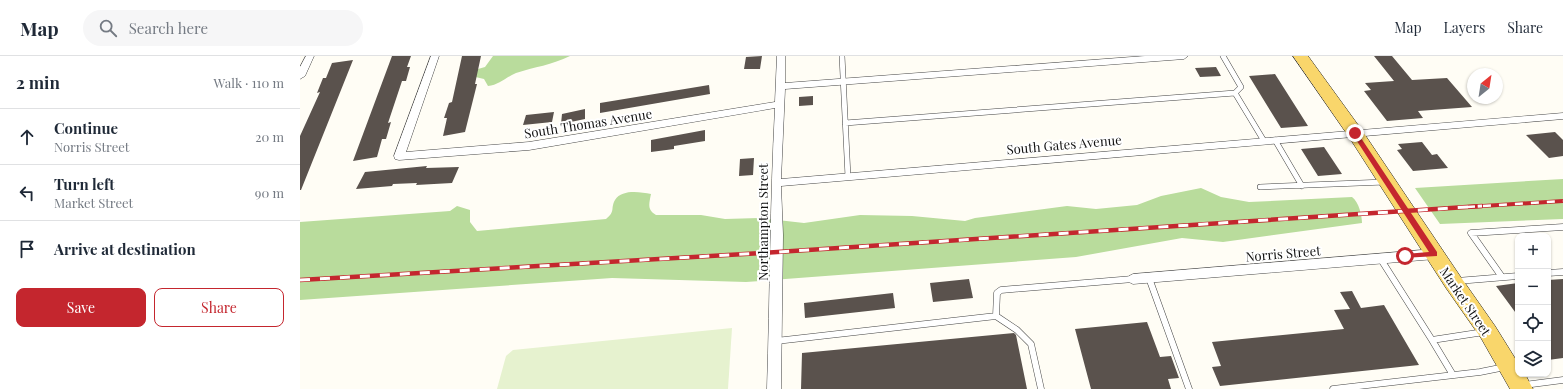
<!DOCTYPE html>
<html lang="en">
<head>
<meta charset="utf-8">
<style>
	body { margin:0; font-family:"Playfair Display",serif; background:#f6f6f7; color:#1f2937 }
	.controls { position:absolute; right:12px; bottom:12px; display:grid; overflow:hidden; border-radius:8px; box-shadow:0 1px 3px #0004 }
	.controls button { width:36px; height:36px; display:grid; place-items:center; padding:0; border:0; border-bottom:1px solid #e0e1e3; background:#fff; color:#1f2937; font:20px sans-serif }
	.compass { position:absolute; left:1167px; top:12px; width:36px; height:36px; border-radius:50%; background:#fff; box-shadow:0 1px 3px #0004; rotate:30deg }
	.stop { position:absolute; width:12px; height:12px; margin:-9px; border:3px solid #c4262e; border-radius:50%; background:#fff }
	.stop.end { background:#c4262e; border-color:#fff; box-shadow:0 1px 4px #0008 }
	.list { margin:0; padding:0; list-style:none }
	h2 { display:flex; justify-content:space-between; align-items:center; height:52px; margin:0; padding:0 16px; font-size:17px }
	h2 small { font-size:13px; font-weight:400; color:#747a83 }
	.list li { display:grid; grid-template-columns:26px 1fr auto; gap:12px; align-items:center; box-sizing:border-box; height:56px; padding:0 16px; border-top:1px solid #e0e1e3 }
	.list b { display:block; font-size:15px; white-space:nowrap }
	.list p { margin:0; font-size:13px; white-space:nowrap; color:#747a83 }
	.list em { font-size:13px; font-style:normal; color:#747a83 }
	.actions { display:flex; gap:8px; padding:12px 16px }
	.actions a { flex:1; padding:9px 0; border:1px solid #c4262e; border-radius:8px; text-align:center; font-size:14px; color:#c4262e }
	.actions .main { background:#c4262e; color:#fff }
	.icon { flex:none; width:22px; height:22px; fill:none; stroke:currentColor; stroke-width:2; stroke-linecap:round; stroke-linejoin:round }
	.map { position:relative; flex:none; width:1263px; height:333px; overflow:hidden }
	header { display:flex; align-items:center; gap:24px; box-sizing:border-box; height:56px; padding:0 20px; background:#fff; border-bottom:1px solid #e0e1e3 }
	header strong { font-size:19px }
	nav { display:flex; gap:22px; margin-inline-start:auto; font-size:14px }
	.search { width:280px; height:36px; background:#f6f6f7; display:flex; align-items:center; gap:10px; box-sizing:border-box; padding:0 14px; border-radius:22px; color:#747a83; font-size:15px }
	main { display:flex }
	aside { flex:1; background:#fff }
	.map>svg:first-child { display:block }
	.forest { fill:#b9dc9c }
	.pitch { fill:#e6f2cf }
	.building { fill:#5a524d }
	.lines { fill:none; stroke-linecap:round; stroke-linejoin:round }
	.lane-far1-casing { stroke:#444; stroke-width:6 }
	.lane-casing { stroke:#444; stroke-width:7 }
	.street-casing { stroke:#444; stroke-width:1 }
	.primary-casing { stroke:#222; stroke-width:1 }
	.lane-far1 { stroke:#fff; stroke-width:5 }
	.lane { stroke:#fff; stroke-width:6 }
	.street { fill:#fff; fill-rule:evenodd }
	.primary { fill:#f9d66b; fill-rule:evenodd }
	.rail-far1-casing { stroke:#c4262e; stroke-width:4 }
	.rail-casing { stroke:#c4262e; stroke-width:4.5 }
	.rail-far1 { stroke:#fff; stroke-width:2.5; stroke-dasharray:8; stroke-linecap:butt }
	.rail { stroke:#fff; stroke-width:3; stroke-dasharray:10; stroke-linecap:butt }
	.route { fill:#c4262e }
	.labels { text-anchor:middle; dominant-baseline:central; stroke-width:4; stroke-linejoin:round; paint-order:stroke }
	.street-label { font-size:13px; fill:#111; stroke:#fff }
</style>
</head>
<body>
<header>
<strong>Map</strong>
<div class="search"><svg class="icon" aria-label="search" viewBox="0 0 24 24"><circle cx="10" cy="10" r="6"/><path d="M15 15l6 6"/></svg>Search here</div>
<nav><a>Map</a><a>Layers</a><a>Share</a></nav>
</header>
<main>
<aside>
<h2>2 min<small>Walk · 110 m</small></h2>
<ul class="list">
<li><svg class="icon" aria-label="ahead" viewBox="0 0 24 24"><path d="M12 20V5M6 11l6-6 6 6"/></svg><div><b>Continue</b><p>Norris Street</p></div><em>20 m</em></li>
<li><svg class="icon" aria-label="left" viewBox="0 0 24 24"><path d="M17 20v-9H6M10 6l-5 5 5 5"/></svg><div><b>Turn left</b><p>Market Street</p></div><em>90 m</em></li>
<li><svg class="icon" aria-label="arrive" viewBox="0 0 24 24"><path d="M6 21V4h12l-3 4 3 4H6"/></svg><div><b>Arrive at destination</b></div></li>
</ul>
<div class="actions"><a class="main">Save</a><a>Share</a></div>
</aside>
<div class="map">
<svg width="1263" height="333" viewBox="0 0 1263 333">
	<rect width="100%" height="100%" fill="#fffdf5"/>
	<path class="forest" d="M193,0H270C252,9 234,11 216,17C206,21 199,29 188,30L184,23L167,19L171,15L185,11Z
		M1263,123V163L1140,168L1115,132Z
		M901,132L921,141L949,146L1052,141C1059,146 1062,160 1062,167L923,186L882,182L776,201L446,226L312,222L0,244V166L150,155L157,150L170,154V166L177,175L306,163C316,155 310,153 315,144C322,133 340,136 351,138C349,148 347,154 356,159H401L425,163L459,162L504,167L560,159L612,160L665,165L675,162L767,150L796,153L837,149L861,140Z"/>
	<path class="pitch" d="M432,272L428,333H197L206,300L213,294Z"/>
	<path class="building" d="M92,0H111L107,11H110L106,25H102L88,67L91,66L86,83H82L77,101L53,105Z
		M162,0H181L175,28H177L165,76L143,80L147,62H144L149,47L152,46Z
		M462,0L460,13H444L446,1Z
		M1074,0H1092L1112,24L1147,22L1172,51L1118,55L1123,62L1087,65L1064,35L1071,34L1065,27L1094,25Z
		M53,4L1,134H0V80L20,36L17,37L23,22H26L32,7Z
		M916,11L921,20L900,21L895,12Z
		M975,18L1008,70L981,72L949,20Z
		M409,29L410,38L300,57V47Z
		M513,40V49L499,50V41Z
		M285,53V63L261,68L262,58Z
		M254,56L252,66L223,69L226,59Z
		M405,74V85L374,90V93L351,96V84Z
		M1255,76L1263,84V100L1249,102L1226,79Z
		M1122,86L1132,99L1137,98L1148,112L1113,115L1097,94L1102,93L1098,88Z
		M1024,91L1042,118L1018,120L1001,93Z
		M454,102L453,119L439,120L440,103Z
		M127,110L126,112L159,111L152,127L116,129L117,127L93,128L92,130L56,133L65,116Z
		M669,223L673,242L633,246L630,227Z
		M1263,223V302L1248,304V224Z
		M1218,227V260L1196,230Z
		M1052,235L1061,252L1084,249L1119,309L920,330L912,311L921,310L912,286L1044,273L1034,254L1050,253L1040,236Z
		M593,237L595,252L505,262L504,247Z
		M847,266L860,301L871,300L879,322L868,323L871,333H791L775,273Z
		M714,277L716,279L727,333H501L502,297Z"/>
	<g class="lines">
		<defs>
			<path id="lane-far1" d="M542,0L548,121
				M935,37L964,85
				M545,67L935,37L941,31L923,0
				M975,84L1002,130
				M960,131L1085,126"/>
			<path id="lane" d="M1080,202L1132,284L1184,276
				M1248,217L1263,216
				M1202,221L1171,177L1263,171
				M849,222L889,333
				M1157,225L1218,220
				M696,260L697,237L701,234L833,223
				M1132,284L1153,319
				M476,285L696,260L717,274L731,288L741,333
				M1224,329L1263,324
				M1033,333L1180,316L1205,311"/>
			<path id="street" d="M6,0H14L5,20L0,23V11Z
				M131,0H139L106,96L229,86L475,46L477,0H485V27L845,0H888L884,3L485,33L481,123L1263,57V63L481,130L483,179L481,333H467C470,239 470,146 475,52L229,94L99,104L95,103L94,100Z
				M1135,193L1139,195L1141,198L1139,201L1135,203L833,228L829,226L827,223L829,220L833,218Z"/>
			<path id="primary" d="M993,0H1008L1061,73L1160,220L1195,270L1218,307V318H1225L1233,333H1210L1181,282L1146,232L1049,81Z"/>
		</defs>
		<use href="#lane-far1" class="lane-far1-casing"/>
		<use href="#lane" class="lane-casing"/>
		<use href="#street" class="street-casing"/>
		<use href="#primary" class="primary-casing"/>
		<use href="#lane-far1" class="lane-far1"/>
		<use href="#lane" class="lane"/>
		<use href="#street" class="street"/>
		<use href="#primary" class="primary"/>
		<defs>
			<path id="rail-far1" d="M1167,151L1263,145"/>
			<path id="rail" d="M0,224L462,197L1182,150"/>
		</defs>
		<use href="#rail-far1" class="rail-far1-casing"/>
		<use href="#rail" class="rail-casing"/>
		<use href="#rail-far1" class="rail-far1"/>
		<use href="#rail" class="rail"/>
	</g>
	<path class="route" d="M1055,75L1057,76L1137,196V200L1103,202L1102,200L1105,198L1129,196L1053,79V76Z"/>
	<g class="labels">
		<g class="street-label">
			<text transform="translate(288 67) rotate(-9)">South Thomas Avenue</text>
			<text transform="translate(764 88) rotate(-5)">South Gates Avenue</text>
			<text transform="translate(462 166) rotate(-90)">Northampton Street</text>
			<text transform="translate(983 197) rotate(-5)">Norris Street</text>
			<text transform="translate(1166 245) rotate(56)">Market Street</text>
		</g>
	</g>
</svg>
<div class="controls">
<button>+</button>
<button>−</button>
<button><svg class="icon" aria-label="locate" viewBox="0 0 24 24"><circle cx="12" cy="12" r="6"/><path d="M12 2v4M12 18v4M2 12h4M18 12h4"/></svg></button>
<button><svg class="icon" aria-label="layers" viewBox="0 0 24 24"><path d="M12 4l9 5-9 5-9-5zM3 14l9 5 9-5"/></svg></button>
</div>
<svg class="compass" viewBox="-18 -18 36 36"><path d="M0-13l5 13h-10z" fill="#e53935"/><path d="M0 13l5-13h-10z" fill="#747a83"/></svg>
<div class="stop" style="left:1105px;top:200px"></div>
<div class="stop end" style="left:1055px;top:77px"></div>
</div>
</main>
</body>
</html>
